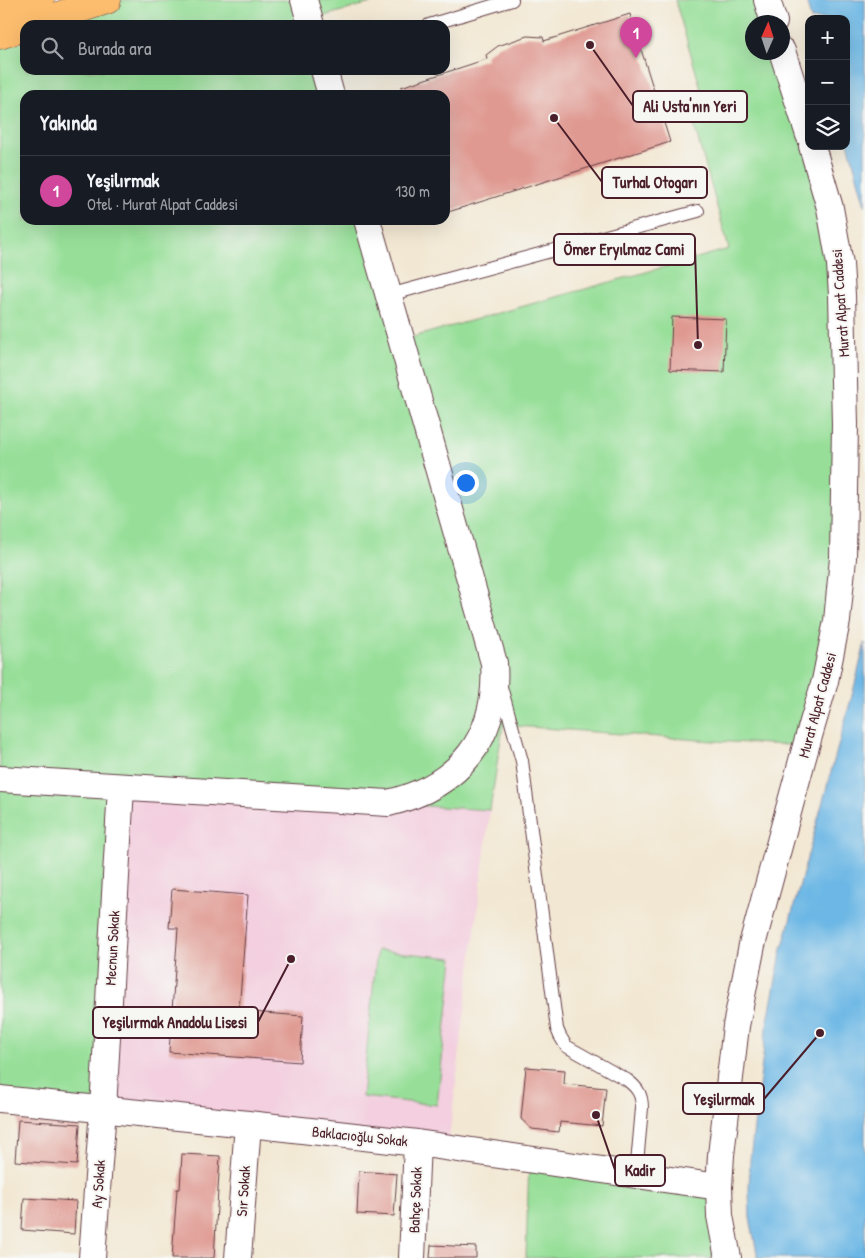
<!DOCTYPE html>
<html lang="tr">
<head>
<meta charset="utf-8">
<style>
	body { margin:0; font-family:"Patrick Hand",sans-serif; background:#20242c; color:#f1f3f6 }
	.controls { position:absolute; right:15px; top:15px; display:grid; overflow:hidden; border-radius:10px; box-shadow:0 5px 20px #0002 }
	.controls button { width:45px; height:45px; display:grid; place-items:center; padding:0; border:0; border-bottom:1px solid #363941; background:#171b24; color:#f1f3f6; font:25px sans-serif }
	.compass { position:absolute; left:745px; top:15px; width:45px; height:45px; border-radius:50%; background:#171b24; box-shadow:0 5px 20px #0002; rotate:3deg }
	.you { position:absolute; left:465px; top:482px; width:18px; height:18px; margin:-12px; border:4px solid #fff; border-radius:50%; background:#1a73e8; box-shadow:0 0 0 8px #1a73e833 }
	.badge { display:grid; place-items:center; width:32px; height:32px; border-radius:50%; background:#db2777; color:#fff; font-size:16px; font-weight:700 }
	.pin { position:absolute; translate:-50% -41px; filter:drop-shadow(0 1px 2px #0008) }
	.pin::after { content:''; position:absolute; top:26px; width:18px; height:15px; background:inherit; clip-path:polygon(0 0,100% 0,50% 100%) }
	.list { margin:0; padding:0; list-style:none }
	h2 { display:flex; justify-content:space-between; align-items:center; height:65px; margin:0; padding:0 20px; font-size:21px }
	h2 small { font-size:16px; font-weight:400; color:#9ea1a6 }
	.list li { display:grid; grid-template-columns:32px 1fr auto; gap:15px; align-items:center; box-sizing:border-box; height:70px; padding:0 20px; border-top:1px solid #363941 }
	.list b { display:block; font-size:19px; white-space:nowrap }
	.list p { margin:0; font-size:16px; white-space:nowrap; color:#9ea1a6 }
	.list em { font-size:16px; font-style:normal; color:#9ea1a6 }
	.icon { flex:none; width:28px; height:28px; fill:none; stroke:currentColor; stroke-width:2; stroke-linecap:round; stroke-linejoin:round }
	.map { position:relative; flex:none; width:865px; height:1258px; overflow:hidden }
	.search { position:absolute; background:#171b24; box-shadow:0 5px 20px #0002; left:20px; top:20px; width:430px; height:55px; display:flex; align-items:center; gap:12px; box-sizing:border-box; padding:0 18px; border-radius:15px; color:#9ea1a6; font-size:19px }
	.panel { position:absolute; background:#171b24; box-shadow:0 5px 20px #0002; left:20px; top:90px; width:430px; height:135px; border-radius:15px }
	.map>svg:first-child { display:block }
	.built { fill:#f3cfdf }
	.green { fill:#97df99; stroke:#707f62 }
	.water { fill:#6cb7e5; stroke:#5b6b88 }
	.building { fill:#df9991 }
	.lines { fill:none; stroke-linecap:round; stroke-linejoin:round }
	.lane-casing { stroke:#633d44; stroke-width:14 }
	.street-casing { stroke:#633d44; stroke-width:28 }
	.highway-casing { stroke:#633d44; stroke-width:29 }
	.lane { stroke:#fff; stroke-width:12 }
	.street { stroke:#fff; stroke-width:26 }
	.highway { stroke:#fcbd6e; stroke-width:28 }
	.labels { text-anchor:middle; dominant-baseline:central; stroke-width:4; stroke-linejoin:round; paint-order:stroke }
	.street-label { font-size:15px; fill:#4a1f2b; stroke:#f6f6f2 }
	.leader { fill:none; stroke:#4a1f2b; stroke-width:2 }
	.callout-dot { fill:#4a1f2b; stroke:#f6f6f2; stroke-width:2 }
	.callout { fill:#f6f6f2; stroke:#4a1f2b; stroke-width:2 }
	.callout-label { font-size:16px; text-anchor:middle; font-weight:bold; fill:#4a1f2b }
</style>
</head>
<body>
<div class="map">
<svg width="865" height="1258" viewBox="0 0 865 1258">
	<rect width="100%" height="100%" fill="#f6f6f2"/>
	<filter id="ink" filterUnits="userSpaceOnUse"><feTurbulence type="fractalNoise" baseFrequency=".02" numOctaves="2"/><feDisplacementMap in="SourceGraphic" scale="10" xChannelSelector="R" yChannelSelector="G"/><feConvolveMatrix kernelMatrix="1 2 1 2 8 2 1 2 1" color-interpolation-filters="sRGB"/></filter>
	<filter id="wash" filterUnits="userSpaceOnUse"><feTurbulence type="fractalNoise" baseFrequency=".0096" numOctaves="4" result="noise"/><feDisplacementMap in="SourceGraphic" scale="20" xChannelSelector="R" yChannelSelector="G"/><feGaussianBlur stdDeviation="1.12" result="paint"/><feColorMatrix in="noise" values="0 0 0 0 0 0 0 0 0 0 0 0 0 0 0 0 0 1.4 0 .05"/><feComposite in="paint" operator="in"/></filter>
	<g filter="url(#wash)">
		<rect width="100%" height="100%" fill="#f2e7d2"/>
		<path class="built" d="M121,787L490,810L448,1147L103,1109Z"/>
		<path class="green" d="M107,0H381L310,20L311,25H30Z
			M675,0H767L774,22H752V52H782L830,208L843,558L806,746L712,741L503,725L490,810L121,787L103,1109L0,1099V35L25,27V70H324L331,95H25V220H367L402,340L729,249L692,118L708,113Z
			M377,950L453,958L437,1105L362,1097Z
			M529,1159L719,1187L728,1258H526Z"/>
		<path class="water" d="M806,0H865V206L846,135V19H811Z
			M865,643V1258H758L750,1218L749,1192L750,1159L766,1031L781,953L853,692Z"/>
		<g id="blocks">
			<path class="building" d="M630,14L670,142L445,213V95H404L401,87L487,59L486,55L498,46L527,36L543,37L544,41Z
				M672,317L726,319L724,372L670,370Z
				M172,889L248,895L239,1011L303,1016L300,1062L169,1052L178,928H169Z
				M526,1067L565,1070L564,1084L606,1088L602,1126L560,1122L559,1132L532,1129L521,1119Z
				M18,1120L80,1124L77,1165L15,1161Z
				M182,1154L220,1156L214,1258H172L177,1189H180Z
				M359,1171L397,1174L394,1216L357,1214Z
				M24,1198L76,1201L74,1234L22,1230Z
				M431,1245L476,1247V1258H430Z"/>
		</g>
	</g>
	<g filter="url(#ink)">
		<use href="#blocks" fill-opacity="0" stroke="#633d44" stroke-width="1"/>
		<g class="lines">
			<defs>
				<path id="lane" d="M429,25L512,0
					M389,295L698,211
					M501,687L522,761L557,1029L560,1036L566,1046L627,1080C638,1088 642,1095 642,1108L636,1175"/>
				<path id="street" d="M304,0L311,25
					M767,0L774,22
					M782,51L809,135
					M324,70L331,95
					M0,779L388,803C460,786 499,737 494,663L367,220
					M0,1099L248,1124L417,1143L719,1187
					M92,1258L103,1109L121,787
					M238,1258L248,1124
					M412,1258L417,1143
					M728,1258L720,1216L719,1187L721,1155L736,1026L752,945L806,746L825,681L837,621L843,558L845,424L842,295L840,264L830,208L812,146"/>
				<path id="highway" d="M0,13L40,0
					M30,25L107,0
					M0,35L25,27"/>
			</defs>
			<use href="#lane" class="lane-casing"/>
			<use href="#street" class="street-casing"/>
			<use href="#highway" class="highway-casing"/>
			<use href="#lane" class="lane"/>
			<use href="#street" class="street"/>
			<use href="#highway" class="highway"/>
		</g>
	</g>
	<g class="labels">
		<g class="street-label">
			<text transform="translate(840 303) rotate(-94)">Murat Alpat Caddesi</text>
			<text transform="translate(817 705) rotate(-75)">Murat Alpat Caddesi</text>
			<text transform="translate(112 948) rotate(-87)">Mecnun Sokak</text>
			<text transform="translate(360 1136) rotate(6)">Baklacıoğlu Sokak</text>
			<text transform="translate(98 1184) rotate(-86)">Ay Sokak</text>
			<text transform="translate(243 1191) rotate(-86)">Sır Sokak</text>
			<text transform="translate(415 1200) rotate(-88)">Bahçe Sokak</text>
		</g>
	</g>
	<path class="leader" d="M590 45L633 106M554 118L602 182M698 345L695 249M291 959L258 1022M820 1033L764 1099M596 1115L615 1170"/>
	<g class="callout-dot">
		<circle cx="590" cy="45" r="5"/>
		<circle cx="554" cy="118" r="5"/>
		<circle cx="698" cy="345" r="5"/>
		<circle cx="291" cy="959" r="5"/>
		<circle cx="820" cy="1033" r="5"/>
		<circle cx="596" cy="1115" r="5"/>
	</g>
	<g class="callout">
		<rect x="633" y="91" width="114" height="31" rx="5"/>
		<rect x="602" y="167" width="105" height="31" rx="5"/>
		<rect x="554" y="234" width="141" height="31" rx="5"/>
		<rect x="93" y="1007" width="165" height="31" rx="5"/>
		<rect x="683" y="1083" width="81" height="31" rx="5"/>
		<rect x="615" y="1155" width="50" height="31" rx="5"/>
	</g>
	<g class="callout-label">
		<text x="690" y="112">Ali Usta'nın Yeri</text>
		<text x="655" y="188">Turhal Otogarı</text>
		<text x="624" y="255">Ömer Eryılmaz Cami</text>
		<text x="175" y="1028">Yeşilırmak Anadolu Lisesi</text>
		<text x="724" y="1105">Yeşilırmak</text>
		<text x="640" y="1176">Kadir</text>
	</g>
</svg>
<div class="controls">
<button>+</button>
<button>−</button>
<button><svg class="icon" aria-label="layers" viewBox="0 0 24 24"><path d="M12 4l9 5-9 5-9-5zM3 14l9 5 9-5"/></svg></button>
</div>
<svg class="compass" viewBox="-18 -18 36 36"><path d="M0-13l5 13h-10z" fill="#e53935"/><path d="M0 13l5-13h-10z" fill="#9ea1a6"/></svg>
<div class="you"></div>
<div class="pin badge" style="left:636px;top:58px;background:#d1479c">1</div>
<div class="search"><svg class="icon" aria-label="search" viewBox="0 0 24 24"><circle cx="10" cy="10" r="6"/><path d="M15 15l6 6"/></svg>Burada ara</div>
<section class="panel">
<h2>Yakında<small></small></h2>
<ul class="list">
<li><span class="badge" style="background:#d1479c">1</span><div><b>Yeşilırmak</b><p>Otel · Murat Alpat Caddesi</p></div><em>130 m</em></li>
</ul>
</section>
</div>
</body>
</html>
